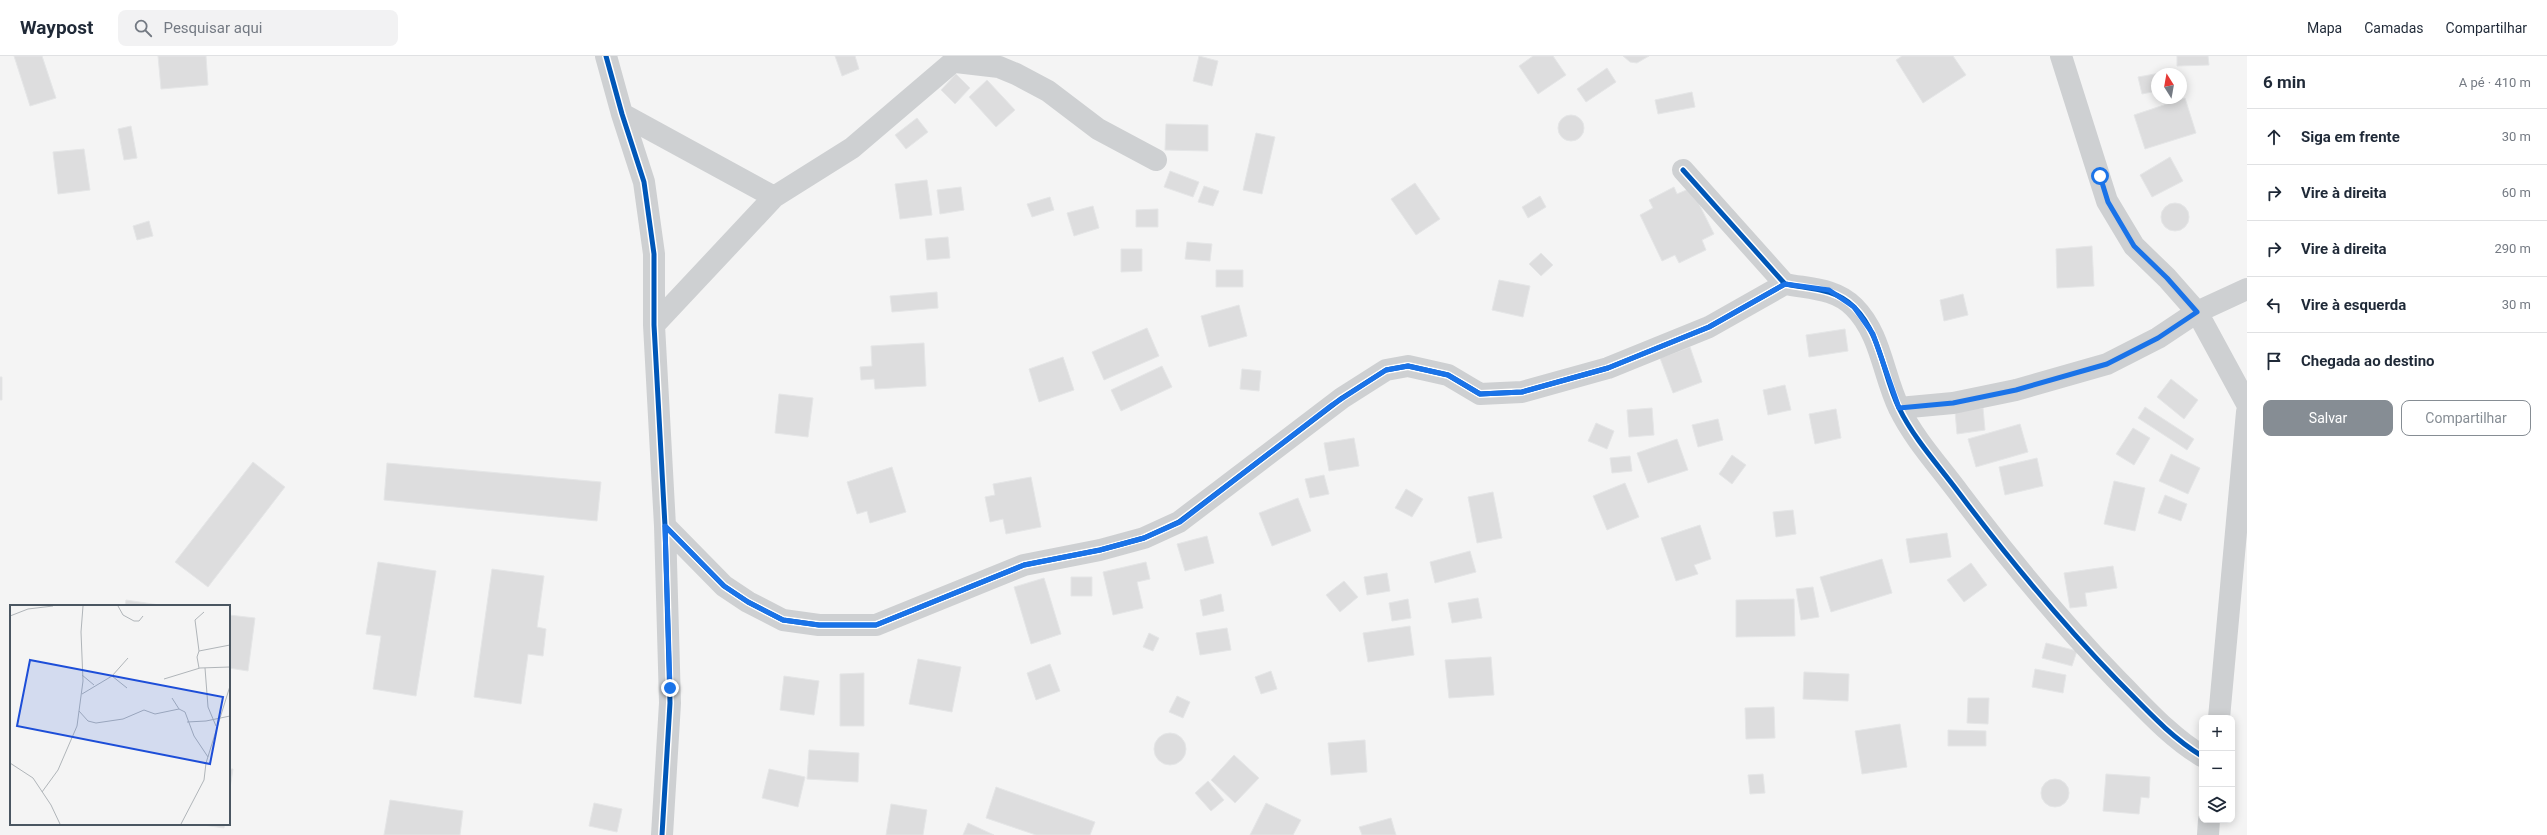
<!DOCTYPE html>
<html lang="pt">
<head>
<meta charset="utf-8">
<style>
	body { margin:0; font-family:Roboto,sans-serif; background:#f2f2f3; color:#1f2937 }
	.controls { position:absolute; right:12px; bottom:12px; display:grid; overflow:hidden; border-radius:8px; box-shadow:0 2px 10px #0003 }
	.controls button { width:36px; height:36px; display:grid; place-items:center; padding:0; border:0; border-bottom:1px solid #e0e1e3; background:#fff; color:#1f2937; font:20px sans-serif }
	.compass { position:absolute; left:2151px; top:12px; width:36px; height:36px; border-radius:50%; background:#fff; box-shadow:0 2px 10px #0003; rotate:349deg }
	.stop { position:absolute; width:12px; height:12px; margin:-9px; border:3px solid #1a73e8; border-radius:50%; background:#fff }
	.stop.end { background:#1a73e8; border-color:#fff; box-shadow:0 1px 4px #0008 }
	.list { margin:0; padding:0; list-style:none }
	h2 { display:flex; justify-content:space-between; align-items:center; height:52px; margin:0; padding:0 16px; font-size:17px }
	h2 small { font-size:13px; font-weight:400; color:#747a83 }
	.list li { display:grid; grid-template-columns:26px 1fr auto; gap:12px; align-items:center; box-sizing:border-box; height:56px; padding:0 16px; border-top:1px solid #e0e1e3 }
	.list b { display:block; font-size:15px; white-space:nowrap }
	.list em { font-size:13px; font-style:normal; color:#747a83 }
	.actions { display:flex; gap:8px; padding:12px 16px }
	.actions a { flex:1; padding:9px 0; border:1px solid #868d94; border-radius:8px; text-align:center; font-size:14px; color:#868d94 }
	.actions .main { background:#868d94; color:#fff }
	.icon { flex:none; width:22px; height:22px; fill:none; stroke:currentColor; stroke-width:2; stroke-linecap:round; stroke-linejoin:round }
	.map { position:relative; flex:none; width:2247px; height:779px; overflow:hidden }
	header { display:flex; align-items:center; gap:24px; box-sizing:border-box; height:56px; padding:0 20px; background:#fff; border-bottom:1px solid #e0e1e3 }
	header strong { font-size:19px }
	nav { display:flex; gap:22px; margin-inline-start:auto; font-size:14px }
	.search { width:280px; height:36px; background:#f2f2f3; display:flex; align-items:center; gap:10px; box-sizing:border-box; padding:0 14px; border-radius:8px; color:#747a83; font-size:15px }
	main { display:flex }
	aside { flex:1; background:#fff }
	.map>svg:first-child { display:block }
	.building { fill:#ddddde; stroke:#e5e6e7 }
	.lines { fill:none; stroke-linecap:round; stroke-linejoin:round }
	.minor { stroke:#ced0d2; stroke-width:22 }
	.cycleway-casing { stroke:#fff; stroke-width:8 }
	.cycleway { stroke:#0057b8; stroke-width:5 }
	.route { stroke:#1a73e8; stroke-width:5 }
	.inset-road { fill:none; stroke:#b0b5b9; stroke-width:1 }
	.view { fill:#1d4ed8; fill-opacity:0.15; stroke:#1d4ed8; stroke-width:2 }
	.inset-edge { fill:none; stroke:#4a5661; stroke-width:2 }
</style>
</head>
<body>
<header>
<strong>Waypost</strong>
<div class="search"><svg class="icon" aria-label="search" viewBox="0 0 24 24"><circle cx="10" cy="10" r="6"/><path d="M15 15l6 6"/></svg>Pesquisar aqui</div>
<nav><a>Mapa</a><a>Camadas</a><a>Compartilhar</a></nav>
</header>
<main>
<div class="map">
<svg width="2247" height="779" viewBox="0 0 2247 779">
	<rect width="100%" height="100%" fill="#f4f4f4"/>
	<path class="building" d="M14,0H42L56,42L30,50Z
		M158,0H206L208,29L161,33Z
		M835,0H855L859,13L842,20Z
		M1199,0L1218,5L1212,30L1193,25Z
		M1533,0H1553L1566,19L1538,38L1519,10Z
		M1623,0H1649L1637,7L1630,6Z
		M1902,0H1953L1966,19L1923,47L1896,4Z
		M2177,0H2208L2209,9L2177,10Z
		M1607,12L1616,26L1586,46L1577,33Z
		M2166,16L2167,18H2157V35L2142,38L2138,21Z
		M956,18L970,32L955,48L941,34Z
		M987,24L1015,54L996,71L969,41Z
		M1692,36L1695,51L1658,58L1655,44Z
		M2185,42L2196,77L2145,93L2134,59Z
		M1558 72a13 13 0 1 1 26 0a13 13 0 1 1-26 0Z
		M917,62L928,76L906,93L895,79Z
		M1166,68L1208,69V95L1165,94Z
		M131,70L137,102L124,104L118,73Z
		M1256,77L1275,81L1262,138L1243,134Z
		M84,93L90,134L58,138L53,96Z
		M2170,101L2183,125L2152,141L2140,119Z
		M1170,115L1199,126L1193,141L1164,131Z
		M927,124L932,159L900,163L895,128Z
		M1415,127L1440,163L1416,179L1391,143Z
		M1204,130L1219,135L1213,150L1198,146Z
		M961,131L964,154L940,158L937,134Z
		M1674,131L1677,138L1691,132L1714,178L1702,184L1706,194L1679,207L1675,199L1662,205L1640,159L1653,152L1649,144Z
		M1540,140L1546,151L1528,162L1522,151Z
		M1050,141L1054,154L1032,161L1027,148Z
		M2161 161a14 14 0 1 1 28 0a14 14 0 1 1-28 0Z
		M1093,150L1099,172L1074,180L1067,157Z
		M1158,153V171H1136V154Z
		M149,165L153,180L137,184L133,170Z
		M948,181L950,202L927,204L925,183Z
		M1187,186L1212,188L1210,205L1185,203Z
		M2092,190L2094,230L2057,232L2056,193Z
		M1121,193H1142V215L1121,216Z
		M1541,197L1553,209L1541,220L1529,208Z
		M1216,214H1243V231H1216Z
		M1499,224L1530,230L1523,261L1492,254Z
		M937,236L938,252L892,256L890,240Z
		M1963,238L1968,259L1944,265L1940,244Z
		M1239,249L1247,280L1209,291L1201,260Z
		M1147,272L1159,300L1104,324L1092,296Z
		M1845,273L1848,295L1809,301L1806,279Z
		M924,287L926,330L875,333L874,323L861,324L860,311L872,310L871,290Z
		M1690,291L1702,326L1673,337L1660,302Z
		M1063,301L1074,334L1039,346L1029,313Z
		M1162,310L1172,331L1121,355L1111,334Z
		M1242,313L1261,315L1259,335L1240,333Z
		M0,321H2V344H0Z
		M2171,323L2198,344L2184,363L2157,341Z
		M1785,329L1791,354L1768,359L1763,334Z
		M779,338L813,342L808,381L775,377Z
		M2145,351L2194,383L2187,394L2138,362Z
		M1652,352L1654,379L1629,381L1627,354Z
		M1983,352L1985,374L1957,378L1955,355Z
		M1836,353L1841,382L1815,388L1809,358Z
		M1718,363L1723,384L1698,391L1692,369Z
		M1596,367L1614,375L1607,393L1588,385Z
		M2020,368L2028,396L1976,411L1968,383Z
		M2133,372L2150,382L2134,409L2116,398Z
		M1354,382L1359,410L1329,415L1324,387Z
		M1677,383L1688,414L1648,427L1637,397Z
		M2171,398L2200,412L2188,438L2159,425Z
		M1732,399L1746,409L1732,428L1719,418Z
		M1630,400L1632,415L1612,417L1610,402Z
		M2037,402L2043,430L2005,439L1999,411Z
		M253,406L285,431L208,531L175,506Z
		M387,407L601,426L597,465L384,444Z
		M892,411L906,456L870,467L867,455L857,458L847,426Z
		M1324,419L1329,438L1310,442L1305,423Z
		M1031,421L1041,471L1006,478L1003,463L990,466L985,441L995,439L993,428Z
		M2114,425L2145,432L2135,475L2104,468Z
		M1625,427L1639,461L1607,474L1593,440Z
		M1406,433L1423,443L1412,461L1395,452Z
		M1493,436L1502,482L1477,487L1468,441Z
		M2165,439L2187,448L2181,465L2158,457Z
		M1298,442L1311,475L1272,490L1259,457Z
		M1793,454L1796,478L1776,481L1773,456Z
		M1700,469L1711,503L1694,509L1698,518L1676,525L1661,482Z
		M1947,477L1951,501L1910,507L1906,483Z
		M1207,480L1214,507L1185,515L1177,488Z
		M1470,495L1476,516L1435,527L1430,506Z
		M1882,503L1892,537L1831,556L1820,521Z
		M378,506L436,515L416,640L373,633L381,580L366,578Z
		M1146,506L1150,523L1137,526L1143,552L1113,559L1103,516Z
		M1971,507L1987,529L1964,546L1947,524Z
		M2113,510L2117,532L2085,537L2087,550L2070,552L2064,517Z
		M492,513L544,520L537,571L546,573L543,600L528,598L521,648L474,641Z
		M1387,517L1390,535L1367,539L1364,521Z
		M1071,521H1092V540H1071Z
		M1044,522L1061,578L1031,588L1014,531Z
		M1344,525L1358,541L1340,556L1326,539Z
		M1813,531L1819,561L1801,564L1796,533Z
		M1221,538L1224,555L1203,560L1200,544Z
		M1478,542L1482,562L1452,567L1448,547Z
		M1408,543L1411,562L1392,565L1389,547Z
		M1794,543L1795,580L1736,581V544Z
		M126,544L166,550H125Z
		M229,559L255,562L248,615L229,612Z
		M1410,570L1414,599L1368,606L1363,577Z
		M1227,572L1231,594L1200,599L1196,577Z
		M1149,577L1159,582L1153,595L1143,591Z
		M2046,587L2077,595L2072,610L2042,602Z
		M1491,601L1494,639L1449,642L1445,604Z
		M918,603L961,611L952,656L909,648Z
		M1050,608L1060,635L1036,644L1027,617Z
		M2035,613L2066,619L2063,637L2032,631Z
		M1271,615L1277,633L1261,638L1255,621Z
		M1804,616L1849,618L1848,645L1803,643Z
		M864,617V670H840V618Z
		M784,620L819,625L814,659L780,654Z
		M1177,640L1190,646L1183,662L1169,656Z
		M1968,642H1989L1988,668L1967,667Z
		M1774,651L1775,682L1746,683L1745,652Z
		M1900,668L1907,711L1862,718L1855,675Z
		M1948,674L1986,675V690H1948Z
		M1154 693a16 16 0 1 1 32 0a16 16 0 1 1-32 0Z
		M1365,684L1367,716L1331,719L1328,687Z
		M809,694L859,697L858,726L807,723Z
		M1234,699L1259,722L1235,747L1211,724Z
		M229,713H233L229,739Z
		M769,713L805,721L798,751L762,742Z
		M1763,718L1765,737L1750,738L1748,719Z
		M2106,718L2150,721L2149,742L2141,741L2139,758L2103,755Z
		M2041 737a14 14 0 1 1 28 0a14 14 0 1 1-28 0Z
		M1208,725L1224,744L1211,755L1195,737Z
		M996,731L1095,766L1090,779H1036L986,762Z
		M390,744L463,755L460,779H384Z
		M594,747L622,753L617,776L589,770Z
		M1266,747L1301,764L1293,779H1250Z
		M891,748L927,754L923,779H886Z
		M1391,762L1396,779H1362L1359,771Z
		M968,767L994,779H963Z
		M196,768H225L224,772Z"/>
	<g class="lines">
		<path class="minor" d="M606,0L622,58L644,126L654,198V269L665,470L670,647L662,779
			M2061,0L2107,145L2134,190L2167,222L2197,256L2247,348
			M956,6L999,11L1016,18L1048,35L1098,73L1156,104
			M622,58L774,141
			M1683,114L1785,228C1810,233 1835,232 1854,251C1881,278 1883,319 1899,352C1914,383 1939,410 1959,437C2008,502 2060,565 2117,624C2144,651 2169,680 2202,700
			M654,269L774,141L852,92L960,0
			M1899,352L1953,347L2016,334L2107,308L2158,282L2197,256L2247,233
			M665,470L724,530L748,546L783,564L819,569H876L1024,509L1100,494L1144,482L1179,466L1342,342L1386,314L1408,310L1448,319L1480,338L1522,336L1608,312L1709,271L1785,228
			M2219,662L2247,356
			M2208,779L2209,764"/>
		<defs>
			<path id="cycleway" d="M606,0L622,58L644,126L654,198V269L665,470L670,647L662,779
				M1683,114L1785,228C1810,233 1835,232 1854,251C1881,278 1883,319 1899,352C1914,383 1939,410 1959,437C2008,502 2060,565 2117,624C2144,651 2169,680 2202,700
				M665,470L724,530L748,546L783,564L819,569H876L1024,509L1100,494L1144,482L1179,466L1342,342L1386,314L1408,310L1448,319L1480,338L1522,336L1608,312L1709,271L1785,228"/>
		</defs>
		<use href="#cycleway" class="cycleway-casing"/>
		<use href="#cycleway" class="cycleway"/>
	</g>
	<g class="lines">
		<path class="route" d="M670,632L665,470L724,530L748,546L783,564L819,569H876L1024,509L1100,494L1144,482L1180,466L1332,349L1386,314L1408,310L1448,319L1480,338L1522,336L1608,312L1709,271L1785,228L1829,234L1854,251L1873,278L1899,352L1953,347L2016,334L2107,308L2158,282L2197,256L2167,222L2134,190L2108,146L2100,120"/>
	</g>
	<g transform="translate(10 549)">
		<rect width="220" height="220" fill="#f4f4f4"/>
		<path class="inset-road" d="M108,1L113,10L124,16H129L133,11M194,7L185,15L189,46L220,40M0,11L18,4L43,1M189,46L187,52L189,63M195,63L198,102L206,121M72,70L84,80M102,71L117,83M154,74L190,63L220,62M72,89L102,71L118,53M162,93L169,104L175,107L184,131L198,152M69,106L78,116L86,118L113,114L134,105L145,109L169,104M177,117L196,116L220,111M0,158L23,173L41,200L50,219M32,187L48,165L67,121L73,76L71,27L73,1M171,219L194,175L196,158L220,81"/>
		<path class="view" d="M20,55L213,92L200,159L7,121Z"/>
		<rect width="220" height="220" class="inset-edge"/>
	</g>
</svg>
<div class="controls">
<button>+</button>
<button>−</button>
<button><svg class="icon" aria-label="layers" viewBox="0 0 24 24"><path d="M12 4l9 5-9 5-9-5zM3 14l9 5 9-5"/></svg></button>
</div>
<svg class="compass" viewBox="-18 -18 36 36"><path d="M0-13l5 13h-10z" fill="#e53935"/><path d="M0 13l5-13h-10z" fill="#747a83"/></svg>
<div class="stop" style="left:2100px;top:120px"></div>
<div class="stop end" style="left:670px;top:632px"></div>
</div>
<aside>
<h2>6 min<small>A pé · 410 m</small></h2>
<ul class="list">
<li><svg class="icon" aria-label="ahead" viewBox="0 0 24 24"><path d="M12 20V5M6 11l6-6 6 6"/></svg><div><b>Siga em frente</b></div><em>30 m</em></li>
<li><svg class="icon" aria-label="right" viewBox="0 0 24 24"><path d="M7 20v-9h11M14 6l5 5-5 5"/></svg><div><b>Vire à direita</b></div><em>60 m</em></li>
<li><svg class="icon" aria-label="right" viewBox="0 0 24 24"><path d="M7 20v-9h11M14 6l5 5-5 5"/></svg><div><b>Vire à direita</b></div><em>290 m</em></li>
<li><svg class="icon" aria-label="left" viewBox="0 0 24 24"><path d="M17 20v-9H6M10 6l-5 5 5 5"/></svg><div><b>Vire à esquerda</b></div><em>30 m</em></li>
<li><svg class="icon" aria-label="arrive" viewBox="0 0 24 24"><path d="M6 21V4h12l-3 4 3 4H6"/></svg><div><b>Chegada ao destino</b></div></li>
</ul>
<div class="actions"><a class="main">Salvar</a><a>Compartilhar</a></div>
</aside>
</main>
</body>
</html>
